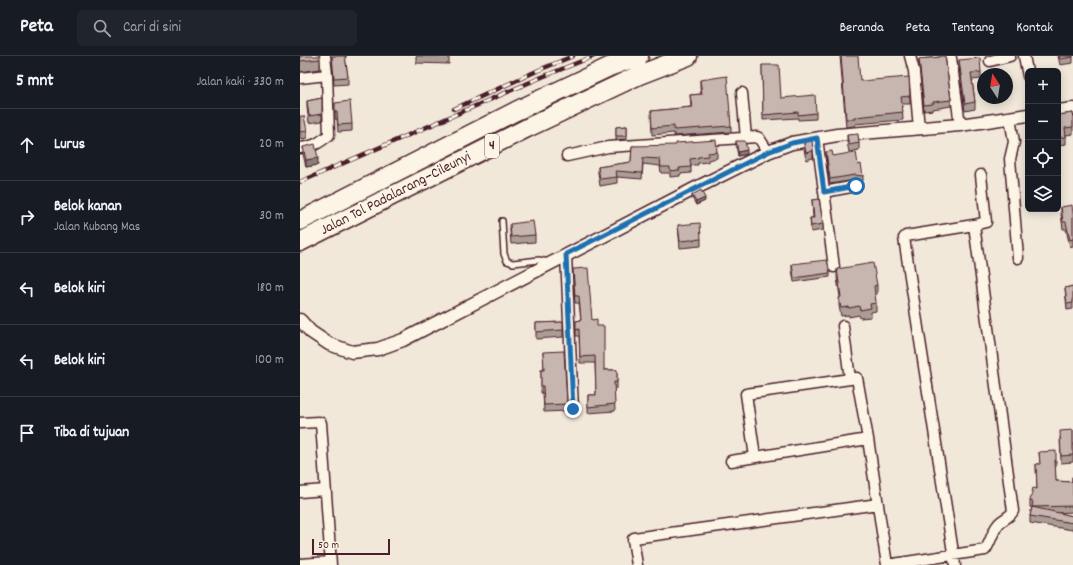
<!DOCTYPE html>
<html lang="id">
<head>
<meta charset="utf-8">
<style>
	body { margin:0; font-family:Dekko,sans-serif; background:#20242c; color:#f1f3f6 }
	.controls { position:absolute; right:12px; top:12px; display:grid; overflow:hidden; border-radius:6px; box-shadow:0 2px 10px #0003 }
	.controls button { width:36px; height:36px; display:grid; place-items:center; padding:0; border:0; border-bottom:1px solid #363941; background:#171b24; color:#f1f3f6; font:20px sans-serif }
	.compass { position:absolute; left:677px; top:12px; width:36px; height:36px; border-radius:50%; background:#171b24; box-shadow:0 2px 10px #0003; rotate:348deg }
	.scale { position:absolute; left:12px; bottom:10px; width:78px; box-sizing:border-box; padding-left:4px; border:2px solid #4a1f2b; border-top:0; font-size:11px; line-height:14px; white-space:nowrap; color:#4a1f2b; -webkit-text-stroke:3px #fcf5e5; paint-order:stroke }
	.stop { position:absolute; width:12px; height:12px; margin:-9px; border:3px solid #1f6fb2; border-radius:50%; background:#fff }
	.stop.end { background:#1f6fb2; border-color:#fff; box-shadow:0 1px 4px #0008 }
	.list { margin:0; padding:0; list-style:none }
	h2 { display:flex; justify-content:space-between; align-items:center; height:52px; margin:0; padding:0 16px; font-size:17px }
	h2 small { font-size:13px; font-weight:400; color:#9ea1a6 }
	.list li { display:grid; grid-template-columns:26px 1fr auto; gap:12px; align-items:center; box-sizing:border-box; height:72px; padding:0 16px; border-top:1px solid #363941 }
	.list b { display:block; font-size:15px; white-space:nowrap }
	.list p { margin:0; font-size:13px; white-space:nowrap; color:#9ea1a6 }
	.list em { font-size:13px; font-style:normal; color:#9ea1a6 }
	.icon { flex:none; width:22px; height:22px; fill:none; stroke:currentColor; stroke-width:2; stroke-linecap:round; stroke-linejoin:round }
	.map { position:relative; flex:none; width:773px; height:509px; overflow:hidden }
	header { display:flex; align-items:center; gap:24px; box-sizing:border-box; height:56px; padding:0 20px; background:#171b24; border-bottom:1px solid #363941 }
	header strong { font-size:19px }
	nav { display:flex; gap:22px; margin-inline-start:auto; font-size:14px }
	.search { width:280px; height:36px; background:#20242c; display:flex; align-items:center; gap:10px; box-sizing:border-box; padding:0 14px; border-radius:6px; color:#9ea1a6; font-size:15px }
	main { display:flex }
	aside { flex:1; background:#171b24 }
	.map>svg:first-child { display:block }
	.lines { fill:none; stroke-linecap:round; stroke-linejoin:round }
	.service-casing { stroke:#4a1f2b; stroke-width:8 }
	.minor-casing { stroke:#4a1f2b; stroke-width:13 }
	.tertiary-casing { stroke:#4a1f2b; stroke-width:15 }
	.motorway-casing { stroke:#4a1f2b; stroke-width:21 }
	.service { stroke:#fcf5e5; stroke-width:5 }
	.minor { stroke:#fcf5e5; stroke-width:10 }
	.tertiary { stroke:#fcf5e5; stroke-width:12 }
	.motorway { stroke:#fcf5e5; stroke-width:18 }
	.rail-casing { stroke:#4a1f2b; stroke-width:4.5 }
	.rail { stroke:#fcf5e5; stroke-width:3; stroke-dasharray:9; stroke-linecap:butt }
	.wall { fill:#ab9d96; stroke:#4a1f2b }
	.shaded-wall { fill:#8b7f7a; stroke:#4a1f2b }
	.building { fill:#c7b6af; stroke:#4a1f2b }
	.route { stroke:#1f6fb2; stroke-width:5 }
	.labels { text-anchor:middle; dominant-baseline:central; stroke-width:4; stroke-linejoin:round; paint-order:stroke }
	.shield { fill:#fcf5e5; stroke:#7f5f63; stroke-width:1 }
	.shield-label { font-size:14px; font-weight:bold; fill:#4a1f2b }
	.street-label { font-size:15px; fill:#4a1f2b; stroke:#fcf5e5 }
</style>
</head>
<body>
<header>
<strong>Peta</strong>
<div class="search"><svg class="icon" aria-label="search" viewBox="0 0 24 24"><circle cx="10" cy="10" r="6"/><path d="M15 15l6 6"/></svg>Cari di sini</div>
<nav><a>Beranda</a><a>Peta</a><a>Tentang</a><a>Kontak</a></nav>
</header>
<main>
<aside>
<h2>5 mnt<small>Jalan kaki · 330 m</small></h2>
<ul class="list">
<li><svg class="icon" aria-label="ahead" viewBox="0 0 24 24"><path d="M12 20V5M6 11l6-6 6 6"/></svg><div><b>Lurus</b></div><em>20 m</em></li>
<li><svg class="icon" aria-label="right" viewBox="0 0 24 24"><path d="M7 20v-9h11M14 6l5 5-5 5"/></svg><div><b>Belok kanan</b><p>Jalan Kubang Mas</p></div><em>30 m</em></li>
<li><svg class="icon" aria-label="left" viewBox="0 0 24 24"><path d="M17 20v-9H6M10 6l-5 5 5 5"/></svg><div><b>Belok kiri</b></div><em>180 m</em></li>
<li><svg class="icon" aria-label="left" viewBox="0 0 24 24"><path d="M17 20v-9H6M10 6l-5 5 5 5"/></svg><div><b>Belok kiri</b></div><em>100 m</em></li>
<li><svg class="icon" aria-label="arrive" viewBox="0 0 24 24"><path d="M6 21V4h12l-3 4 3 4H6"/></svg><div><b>Tiba di tujuan</b></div></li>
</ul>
</aside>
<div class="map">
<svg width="773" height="509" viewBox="0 0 773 509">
	<rect width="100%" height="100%" fill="#f1e8da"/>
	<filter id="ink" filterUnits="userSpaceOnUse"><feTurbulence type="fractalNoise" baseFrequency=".025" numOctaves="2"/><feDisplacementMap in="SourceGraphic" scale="8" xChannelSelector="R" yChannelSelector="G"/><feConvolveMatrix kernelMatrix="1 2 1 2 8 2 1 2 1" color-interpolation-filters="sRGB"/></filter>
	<g filter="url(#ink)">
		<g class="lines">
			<defs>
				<path id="service" d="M202,165L204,198L207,205L213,207L239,204L249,206"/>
				<path id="minor" d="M610,0L614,15L619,73
					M724,0L728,20
					M651,2L660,69
					M690,5L710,0
					M0,22L27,19
					M442,37L446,82
					M710,62L714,86L710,103L718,202
					M517,82L534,211
					M0,92C13,91 19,87 29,79L27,19L25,0
					M267,100L308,91L457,81L459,82L468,96
					M524,136L556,130
					M266,199L273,353
					M543,270L550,323
					M0,367L19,366L21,367L31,509
					M455,401L446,338L557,322L568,383L587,509
					M431,405L568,383
					M0,436L25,434
					M0,508L30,506
					M337,509L333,483L334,482L578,448
					M587,509L685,494C690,488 692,477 697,470C701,463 710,462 713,455L674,169
					M655,509L604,182L606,180L674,169L686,166L681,119"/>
				<path id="tertiary" d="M758,55L773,53
					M0,264L11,276L29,288L52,296L78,293L103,284L394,133L468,96L492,87L537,79L660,69L728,59"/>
				<path id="motorway" d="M0,165L216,55L309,11L339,0
					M0,186L227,72L339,19L388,0"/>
			</defs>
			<use href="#service" class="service-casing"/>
			<use href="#minor" class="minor-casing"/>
			<use href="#tertiary" class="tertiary-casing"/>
			<use href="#motorway" class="motorway-casing"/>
			<use href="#service" class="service"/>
			<use href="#minor" class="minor"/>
			<use href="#tertiary" class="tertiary"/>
			<use href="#motorway" class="motorway"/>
			<defs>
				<path id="rail" d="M154,53L239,14L273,0
					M0,126L242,21L294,0"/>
			</defs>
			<use href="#rail" class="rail-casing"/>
			<use href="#rail" class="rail"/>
		</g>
		<path class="wall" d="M0,0L20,3V13L0,16Z
			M32,0H47L45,1L48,21V28L34,29Z
			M116,0H149V8L116,7Z
			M540,0L560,25L610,40V48H602L603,64L555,68V70L546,71Z
			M640,0H646L645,1L651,44V50L633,53V54L624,55L619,10V3L640,1Z
			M758,0H773V7L760,9Z
			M659,4L681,16V23L672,24L675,46V53L665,55L659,11Z
			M462,9L481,42L516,57V63L498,64V62L463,64Z
			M400,24L431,70V76L374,80V77L352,79L351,55L391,51L390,39L401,38L400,31Z
			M22,42V65L9,67L7,52V45Z
			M35,47L52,68V75L38,76L37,63H35Z
			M773,57V78L766,79V88L758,89V59Z
			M0,60L7,75V82L0,83Z
			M327,70V83L316,84V71Z
			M547,79L559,87V94L549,96L547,86Z
			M436,85L447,98L438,100L436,89Z
			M504,86L513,95V102L506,104L504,93Z
			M332,90L417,96V102L408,104V106L398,107V109H391V117L380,118V120L370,121V117H361L360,110L343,108L342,123L317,121V127L300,130L298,117V111L331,106Z
			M3,91L18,109L6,111L3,98Z
			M526,96L533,100L558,109L563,120V125L555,124L530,128L526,101Z
			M392,139L405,145L396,149L392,142Z
			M512,144L523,168V174L511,176L510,162H513Z
			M761,151L773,158V190L770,191L766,173H763L761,158Z
			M210,168L235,179V186L211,188L210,175Z
			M378,169L401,183V190L380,192Z
			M492,208L530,217V221L494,226L492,213Z
			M537,213L577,229V238H575L576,247V255L571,256V261L560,262L559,259L549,261V259L541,260L539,250V242L540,241L537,222Z
			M273,220L292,264L297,270L304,314H317V332H314L315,355L288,357V339H296L295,307H280L279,280H276V265L281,264L279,247H275Z
			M773,230V253L767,254L765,232Z
			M263,266V281L236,283V267Z
			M243,296L267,348V355L244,356L243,337H241V314H244Z
			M773,374V406L761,407L760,381Z
			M739,396L756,404V411H755L756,425L772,426V421L773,420V456L758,457L773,460V474L730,467V460L732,452L730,451V445L737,433L736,408H740Z"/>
		<path class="shaded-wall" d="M447,94V98L438,100V96Z
			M18,102V109L6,111V104Z
			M405,142V145L396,149V146Z"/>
		<path class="building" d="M0,0H20V3L0,5Z
			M32,0H45L48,21L34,22Z
			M541,0H558L560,25L609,21L610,40L601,41L603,56L555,61V63H546Z
			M640,0H645L651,44L633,46V48L624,49L619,3L640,1Z
			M759,0H773V1L760,3Z
			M680,2L681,16L671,17L675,46L665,48L659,4Z
			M462,9H479L481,42L515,39L516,57L498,59V56L463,59Z
			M427,20L431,70L374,74V70L352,72L351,55L392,51L390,39L402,38L400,24Z
			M22,42V58L9,60L7,45Z
			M50,45L52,68L38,69L37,56H35V47Z
			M773,57V71L765,72L766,81L758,82V59Z
			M0,60H4L7,75L0,76Z
			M327,70V80H316V71Z
			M558,78L559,87L549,89L547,79Z
			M416,84L417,96L408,97V100L398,101V102L390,103L391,111L379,112L380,114L370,115V111H361L360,103L343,102L342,117L316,115L317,121L300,123L298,111L331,106L332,90L376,89V87Z
			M512,84L513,95L506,97L504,86Z
			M436,85H445L447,94L438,96Z
			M15,88L18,102L6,104L3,91Z
			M532,95L533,100L556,96L558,109L561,108L563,120L555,119L530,123L526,96Z
			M401,134L405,142L396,146L392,139Z
			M519,143L523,168L511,170L510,162H514L512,144Z
			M772,149L773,158V183L770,184L766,166H763L761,151Z
			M233,165L235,179L211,181L210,168Z
			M400,167L401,183L380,185L378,169Z
			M527,204L530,217L494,222L492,208Z
			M573,207L577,229L574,230L576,247L570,248L571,252L560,254L559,250L549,252V251L541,252L539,242L541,241L537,213Z
			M288,212L292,264L297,263V270H304V314H317V326H314L315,348L288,351V339H296L295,300L280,301L279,273L276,274V265L281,264L279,240H275L273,213Z
			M773,230V247L767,248L765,232Z
			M263,266V274L236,276V267Z
			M264,295L267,348L244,349L243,330H241V314H244L243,296Z
			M773,374V399L761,400L760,375Z
			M756,395V404H755L756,425L772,426V421L773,420V450L732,451L733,446L730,445L733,432L737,433L736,408H740L739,396Z
			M732,451L773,460V467L730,460Z"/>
	</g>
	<g class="lines" filter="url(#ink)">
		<path class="route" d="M273,353L266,198L468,96L492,87L517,82L524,136L556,130"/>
	</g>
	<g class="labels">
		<rect class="shield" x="185" y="78" width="14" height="24" rx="3"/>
		<g class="shield-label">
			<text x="192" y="90">4</text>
		</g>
		<g class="street-label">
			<text transform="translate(96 138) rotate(-27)">Jalan Tol Padalarang–Cileunyi</text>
		</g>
	</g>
</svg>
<div class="controls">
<button>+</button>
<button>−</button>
<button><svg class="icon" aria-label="locate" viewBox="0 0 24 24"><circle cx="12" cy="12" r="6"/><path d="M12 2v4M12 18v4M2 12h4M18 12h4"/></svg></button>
<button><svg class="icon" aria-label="layers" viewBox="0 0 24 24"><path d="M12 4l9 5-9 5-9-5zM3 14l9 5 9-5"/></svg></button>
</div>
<svg class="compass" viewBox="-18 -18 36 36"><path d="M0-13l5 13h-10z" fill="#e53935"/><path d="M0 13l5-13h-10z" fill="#9ea1a6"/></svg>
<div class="scale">50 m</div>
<div class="stop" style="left:556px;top:130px"></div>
<div class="stop end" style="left:273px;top:353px"></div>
</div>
</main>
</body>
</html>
